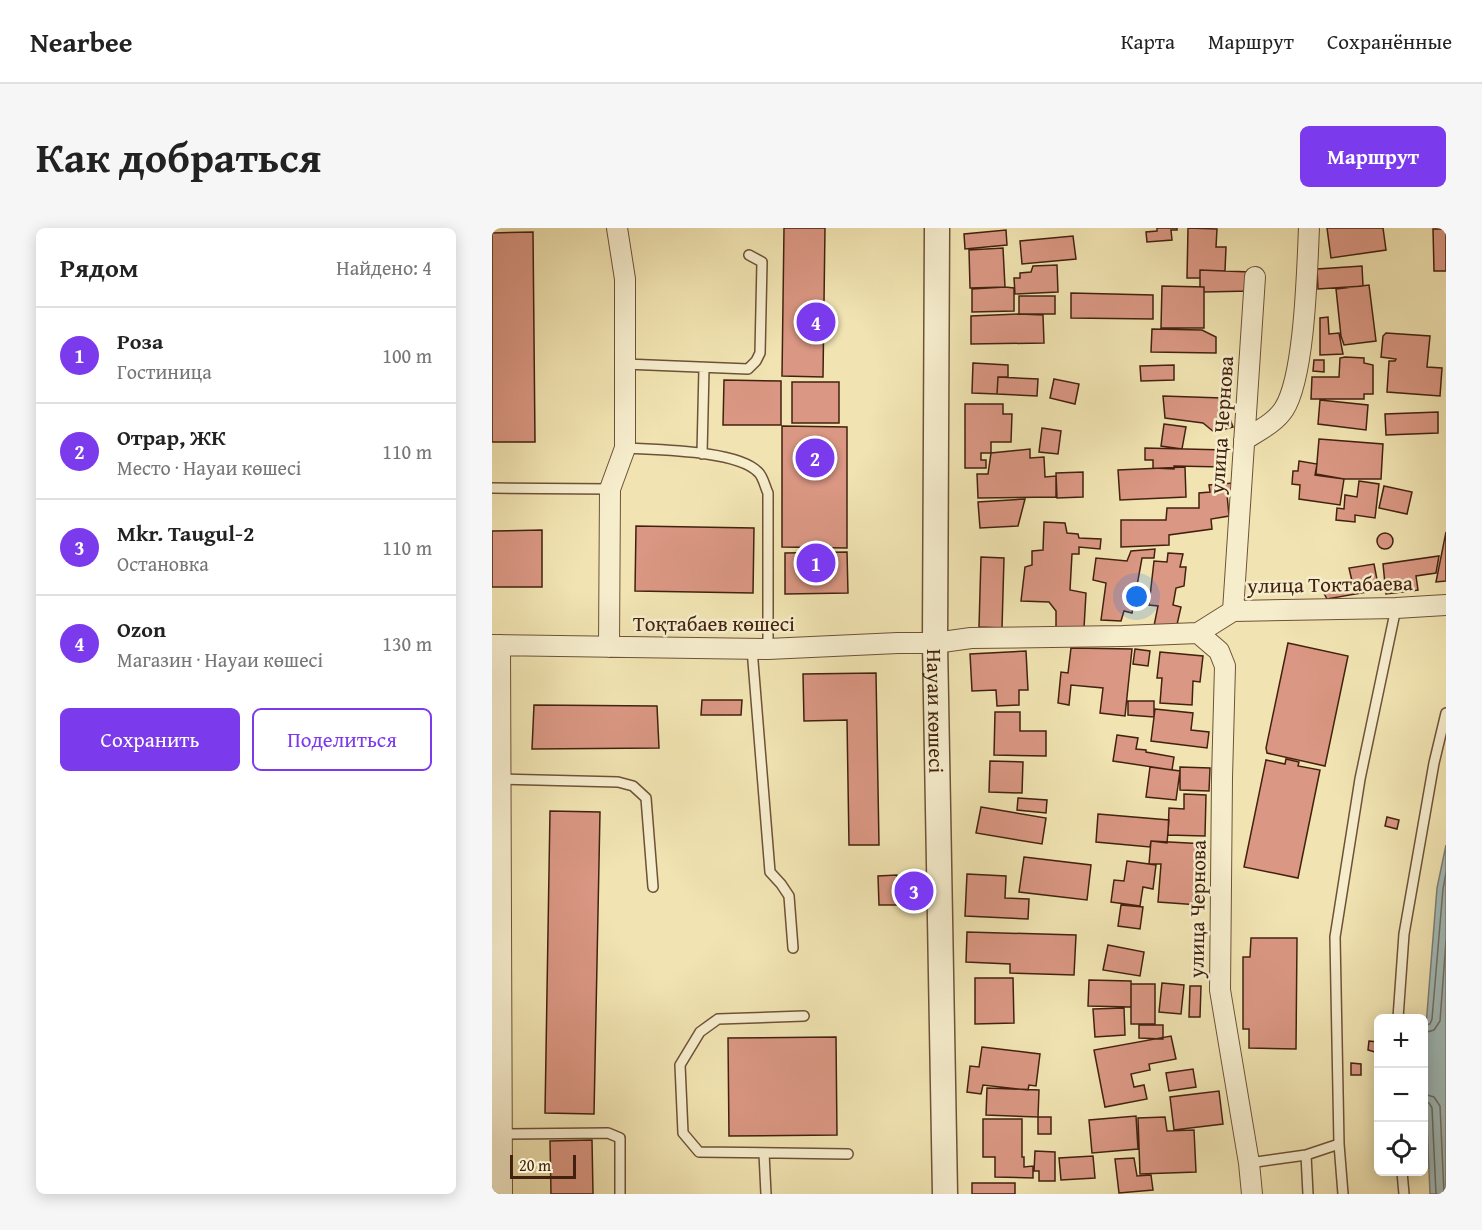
<!DOCTYPE html>
<html lang="ru">
<head>
<meta charset="utf-8">
<style>
	body { margin:0; font-family:"Gentium Book Plus",serif; background:#f6f6f6; color:#222 }
	.controls { position:absolute; right:18px; bottom:18px; display:grid; overflow:hidden; border-radius:9px; box-shadow:0 3px 15px #0003 }
	.controls button { width:54px; height:54px; display:grid; place-items:center; padding:0; border:0; border-bottom:2px solid #e0e0e0; background:#fff; color:#222; font:30px sans-serif }
	.scale { position:absolute; left:18px; bottom:15px; width:66px; box-sizing:border-box; padding-left:6px; border:3px solid #42220f; border-top:0; font-size:16px; line-height:21px; white-space:nowrap; color:#42220f; -webkit-text-stroke:4px #f6edcd; paint-order:stroke }
	.you { position:absolute; left:645px; top:369px; width:21px; height:21px; margin:-15px; border:4px solid #fff; border-radius:50%; background:#1a73e8; box-shadow:0 0 0 9px #1a73e833 }
	.badge { display:grid; place-items:center; width:39px; height:39px; border-radius:50%; background:#7c3aed; color:#fff; font-size:20px; font-weight:700 }
	.pin { position:absolute; translate:-50% -50%; border:3px solid #fff; box-shadow:0 2px 6px #0006 }
	.list { margin:0; padding:0; list-style:none }
	h2 { display:flex; justify-content:space-between; align-items:center; height:78px; margin:0; padding:0 24px; font-size:26px }
	h2 small { font-size:20px; font-weight:400; color:#767676 }
	.list li { display:grid; grid-template-columns:39px 1fr auto; gap:18px; align-items:center; box-sizing:border-box; height:96px; padding:0 24px; border-top:2px solid #e0e0e0 }
	.list b { display:block; font-size:22px; white-space:nowrap }
	.list p { margin:0; font-size:20px; white-space:nowrap; color:#767676 }
	.list em { font-size:20px; font-style:normal; color:#767676 }
	.actions { display:flex; gap:12px; padding:18px 24px }
	.actions a { flex:1; padding:14px 0; border:2px solid #7c3aed; border-radius:9px; text-align:center; font-size:21px; color:#7c3aed }
	.actions .main { background:#7c3aed; color:#fff }
	.icon { flex:none; width:33px; height:33px; fill:none; stroke:currentColor; stroke-width:2; stroke-linecap:round; stroke-linejoin:round }
	.map { position:relative; flex:none; width:954px; height:966px; overflow:hidden; border-radius:9px }
	header { display:flex; align-items:center; gap:36px; box-sizing:border-box; height:84px; padding:0 30px; background:#fff; border-bottom:2px solid #e0e0e0 }
	header strong { font-size:28px }
	nav { display:flex; gap:33px; margin-inline-start:auto; font-size:21px }
	.intro { display:flex; align-items:center; justify-content:space-between; box-sizing:border-box; height:144px; padding:0 36px }
	h1 { margin:0; font-size:42px }
	.button { padding:15px 27px; border-radius:9px; background:#7c3aed; color:#fff; font-size:21px; font-weight:700 }
	main { display:flex; gap:36px; padding:0 36px }
	aside { flex:1; background:#fff; border-radius:9px; box-shadow:0 3px 15px #0003 }
	.map>svg:first-child { display:block }
	.water { fill:#a1bbb9; stroke:#7b7e75; stroke-width:1.5 }
	.lines { fill:none; stroke-linecap:round; stroke-linejoin:round }
	.shore { stroke:#726e64; stroke-width:1.5 }
	.building { fill:#da9783; stroke:#42220f; stroke-width:1.5 }
	.service-casing { stroke:#6e5238; stroke-width:12 }
	.minor-casing { stroke:#6e5238; stroke-width:22 }
	.tertiary-casing { stroke:#6e5238; stroke-width:27 }
	.service { stroke:#f6edcd; stroke-width:9 }
	.minor { stroke:#f6edcd; stroke-width:20 }
	.tertiary { stroke:#f6edcd; stroke-width:24 }
	.labels { text-anchor:middle; dominant-baseline:central; stroke-width:5; stroke-linejoin:round; paint-order:stroke }
	.street-label { font-size:21px; fill:#42220f; stroke:#f6edcd }
</style>
</head>
<body>
<header>
<strong>Nearbee</strong>
<nav><a>Карта</a><a>Маршрут</a><a>Сохранённые</a></nav>
</header>
<div class="intro"><h1>Как добраться</h1><a class="button">Маршрут</a></div>
<main>
<aside>
<h2>Рядом<small>Найдено: 4</small></h2>
<ul class="list">
<li><span class="badge">1</span><div><b>Роза</b><p>Гостиница</p></div><em>100 m</em></li>
<li><span class="badge">2</span><div><b>Отрар, ЖК</b><p>Место · Науаи көшесі</p></div><em>110 m</em></li>
<li><span class="badge">3</span><div><b>Mkr. Taugul-2</b><p>Остановка</p></div><em>110 m</em></li>
<li><span class="badge">4</span><div><b>Ozon</b><p>Магазин · Науаи көшесі</p></div><em>130 m</em></li>
</ul>
<div class="actions"><a class="main">Сохранить</a><a>Поделиться</a></div>
</aside>
<div class="map">
<svg width="954" height="966" viewBox="0 0 954 966">
	<rect width="100%" height="100%" fill="#f1e4b2"/>
	<filter id="stains"><feTurbulence type="fractalNoise" baseFrequency=".00333" numOctaves="4"/><feColorMatrix values="0 0 0 0 .2 0 0 0 0 .09 0 0 0 0 .02 0 0 0 .5 -.17"/></filter>
	<radialGradient id="worn" r=".72"><stop offset=".6" stop-color="#630" stop-opacity="0"/><stop offset="1" stop-color="#630" stop-opacity=".3"/></radialGradient>
	<path class="water" d="M954,617V966H938L932,823L945,660Z"/>
	<g class="lines">
		<path class="shore" d="M932,797L938,796L940,791L951,661L954,645
			M932,805L942,802L948,793L954,713
			M932,866L942,869L948,878L952,966
			M932,874L937,875L940,880L944,966"/>
	</g>
	<path class="building" d="M292,0H333L331,149L290,148Z
		M665,0H685V2H679L680,12L655,14L654,4L665,3Z
		M696,0L725,1L724,19H734L733,43L708,42V50H695Z
		M835,0H891L894,22L839,30Z
		M941,1H954V43H942Z
		M514,2L515,17L473,21L472,6Z
		M41,4L43,214H0V5Z
		M581,8L584,31L530,36L528,13Z
		M511,20L513,59L478,60L477,22Z
		M565,37L566,64L523,66L522,50H528V45L539,44L541,38Z
		M870,38L871,58L826,61L825,41Z
		M708,42L758,44V63L712,64V59H708Z
		M877,57L884,113L852,117L849,108L844,61Z
		M670,58L712,59V100H669Z
		M513,59L522,60V83L480,84V61Z
		M579,65L661,67V91L579,90Z
		M527,68H563V86H527Z
		M527,86L551,87L552,115L479,116V88Z
		M836,89L837,106L847,105L851,126L828,127V90Z
		M660,101L710,102L724,109V125L659,124Z
		M894,105L938,108L935,139L950,140L948,168L895,164L897,133H903L904,131L889,129L891,108Z
		M853,129L872,130V135L881,137V166H872V171H819L820,149H847L848,130Z
		M822,132H832V144L821,143Z
		M481,135L516,137V149H506L505,166L480,165Z
		M682,137V152L649,153L648,138Z
		M506,149L546,151L545,168L505,166Z
		M562,151L587,156L583,176L558,170Z
		M232,152L289,153V197H231Z
		M300,154H347V195H300Z
		M671,168L730,170L741,199L722,204L711,195L673,190Z
		M828,172L876,177L874,202L826,196Z
		M473,176H511V186H520L519,214H499V225H489V232H494V240H473Z
		M946,184V205L894,207L893,186Z
		M672,196L694,199L690,221L669,218Z
		M290,198L355,199V320L290,319Z
		M550,200L569,203L566,226L547,224Z
		M827,211L891,216L889,251H852L824,246Z
		M653,220L734,222L733,239L682,238V241L661,240V232H653Z
		M538,221V230L552,229L553,249L564,248V269L486,270L485,246H496L499,225Z
		M807,233L825,236L823,247L852,251L848,277L807,271L808,257L800,256L801,243H806Z
		M693,239L694,269L628,272L626,242Z
		M591,244V269L565,270L564,245Z
		M867,253L887,256L883,290L863,287V294L844,292L845,280L852,281L853,267L865,269Z
		M741,255V263L735,266L737,288L719,291L720,301L677,307V317L629,319V292H674L675,280H707V265L718,264L717,257Z
		M892,258L920,264L915,286L887,280Z
		M533,271L526,298L488,300L486,274Z
		M552,294L573,295L575,305L586,306L587,310L609,311L608,321L587,319V326H580L578,362L594,365L592,400L564,399V383L557,374L529,373L533,339L540,337V323L551,322Z
		M144,298L262,300L261,365L143,363Z
		M50,302V359H0V303Z
		M954,304V353L944,354Z
		M885 313a8 8 0 1 1 16 0a8 8 0 1 1-16 0Z
		M663,321L662,330H650L640,385L632,383L629,393L609,392L614,355L601,352L604,330L635,333L639,323Z
		M355,324L356,365L293,366V325Z
		M676,325L691,326L688,339H694L692,358L684,360L681,377L689,379L684,401L661,403L666,378L657,377L662,333L675,334Z
		M947,328L944,345L924,348L926,362L894,366L891,336Z
		M489,329L512,330L510,400L487,399Z
		M882,336L887,362L835,371L828,358L860,353L857,340Z
		M796,415L856,428L833,538L775,525L774,520Z
		M579,420L640,421L633,488L608,485L611,460L579,457L577,477L566,475L569,444L576,445Z
		M643,421L658,423L656,438L641,436Z
		M534,423L536,462H527V477L505,478L504,462L480,463L478,426Z
		M668,424L711,428L708,454L701,453L700,477L668,475L670,450H665Z
		M384,445L387,617H357L355,492L312,493L311,446Z
		M210,472H250L249,487H209Z
		M636,473H662V489L636,487Z
		M42,477L165,478L167,520L40,521Z
		M663,481L701,485L699,502L717,504L715,520L659,513Z
		M503,484H528V503H554V528L502,527Z
		M625,507L646,510L644,521L654,522V524L682,529L680,542L621,533Z
		M794,531L807,534L806,538L828,542L806,650L752,639L774,532L793,536Z
		M498,533L531,534L530,565L497,564Z
		M658,539L688,543L684,572L654,569Z
		M688,539L718,540L717,563L688,562Z
		M692,566L714,567L713,608L676,607L677,580L692,581Z
		M526,570L555,572L554,585L525,582Z
		M489,579L554,590L550,616L484,605Z
		M58,583L108,584L102,886L53,885Z
		M606,586L677,592L675,615L659,613L658,619L604,614Z
		M895,589L907,592L905,601L893,598Z
		M659,613L714,616L707,677L666,674L669,636H657Z
		M532,629L599,637L595,672L527,664Z
		M635,633L664,637L661,661L651,659L648,678L619,674L622,652L632,653Z
		M475,646L514,648L513,670L537,671L536,691L473,688Z
		M405,647L406,677H387L386,648Z
		M629,677L651,679L648,701L626,698Z
		M475,704L584,707L582,747L518,745V736L474,734Z
		M759,710H805L804,821L757,820V801H751V729H758Z
		M616,717L652,724L648,748L611,742Z
		M483,750H521L522,795L483,796Z
		M597,752L639,753V779L596,778Z
		M670,755L692,757L689,786L667,784Z
		M639,756H663V796H639Z
		M698,758H709L708,789H697Z
		M632,780L633,807L603,809L601,781Z
		M647,797H671V811L647,810Z
		M679,808L684,831L657,836L658,842L639,846L642,859L652,857L655,871L613,879L602,822Z
		M344,809L345,907L237,908L236,810Z
		M877,813L885,814L883,824L876,822Z
		M490,819L548,826L544,858L537,857L536,862L491,857L489,866L475,864L478,838L487,839Z
		M859,835L869,836V847H859Z
		M701,841L704,859L677,863L674,845Z
		M495,860L547,862L546,889L494,887Z
		M727,863L731,896L682,902L678,869Z
		M644,888L646,921L600,925L597,892Z
		M546,889H559V906H546Z
		M673,889L675,903L702,902L704,944L648,946L646,890Z
		M491,891H530V929H532V939L541,938V950L503,949V929H491Z
		M100,912L101,966H59L58,913Z
		M543,923L563,924V953H547V943H542Z
		M601,928L603,950L569,952L567,930Z
		M642,930L645,948L659,947L661,962L627,965L623,931Z
		M480,955H523V966H480Z"/>
	<g class="lines">
		<defs>
			<path id="service" d="M133,136L256,141L264,133L268,125L270,34L257,27
				M133,220C164,222 245,222 266,244C271,248 273,259 276,265V421
				M210,226L212,140
				M0,260L118,261
				M260,421L278,644L289,656L297,668L301,720
				M9,551L126,554L141,558L154,570L161,659
				M312,788L226,791L208,804L188,837L191,905L207,924L356,926
				M906,790L912,706L942,535L954,485
				M10,906L116,905L128,910V966
				M272,925L274,966
				M814,927L816,966
				M757,935L814,927L847,916
				M910,944L912,966
				M851,966L847,916L843,709L868,551L904,380"/>
			<path id="minor" d="M752,212C766,203 783,195 792,181C813,148 815,42 817,0
				M741,383L763,49
				M706,405L727,423L733,438L730,550L728,762L757,935L760,966
				M0,417L276,421L406,415H443L479,410L631,408L706,405L741,383L904,380L954,377
				M8,417L10,966
				M117,419L118,261L133,220V51L125,0"/>
			<g id="tertiary">
				<path id="s1" d="M445,0L443,415L453,966"/>
			</g>
		</defs>
		<use href="#service" class="service-casing"/>
		<use href="#minor" class="minor-casing"/>
		<use href="#tertiary" class="tertiary-casing"/>
		<use href="#service" class="service"/>
		<use href="#minor" class="minor"/>
		<use href="#tertiary" class="tertiary"/>
	</g>
	<g class="labels">
		<g class="street-label">
			<text transform="translate(729 197) rotate(-86)">улица Чернова</text>
			<text transform="translate(838 356) rotate(-1)">улица Токтабаева</text>
			<text x="222" y="395">Тоқтабаев көшесі</text>
			<text stroke="none"><textPath href="#s1" startOffset="483">Науаи көшесі</textPath></text>
			<text transform="translate(705 681) rotate(-89)">улица Чернова</text>
		</g>
	</g>
	<rect width="100%" height="100%" filter="url(#stains)"/>
	<rect width="100%" height="100%" fill="url(#worn)"/>
</svg>
<div class="controls">
<button>+</button>
<button>−</button>
<button><svg class="icon" aria-label="locate" viewBox="0 0 24 24"><circle cx="12" cy="12" r="6"/><path d="M12 2v4M12 18v4M2 12h4M18 12h4"/></svg></button>
</div>
<div class="scale">20 m</div>
<div class="you"></div>
<div class="pin badge" style="left:324px;top:335px">1</div>
<div class="pin badge" style="left:323px;top:230px">2</div>
<div class="pin badge" style="left:422px;top:663px">3</div>
<div class="pin badge" style="left:324px;top:94px">4</div>
</div>
</main>
</body>
</html>
